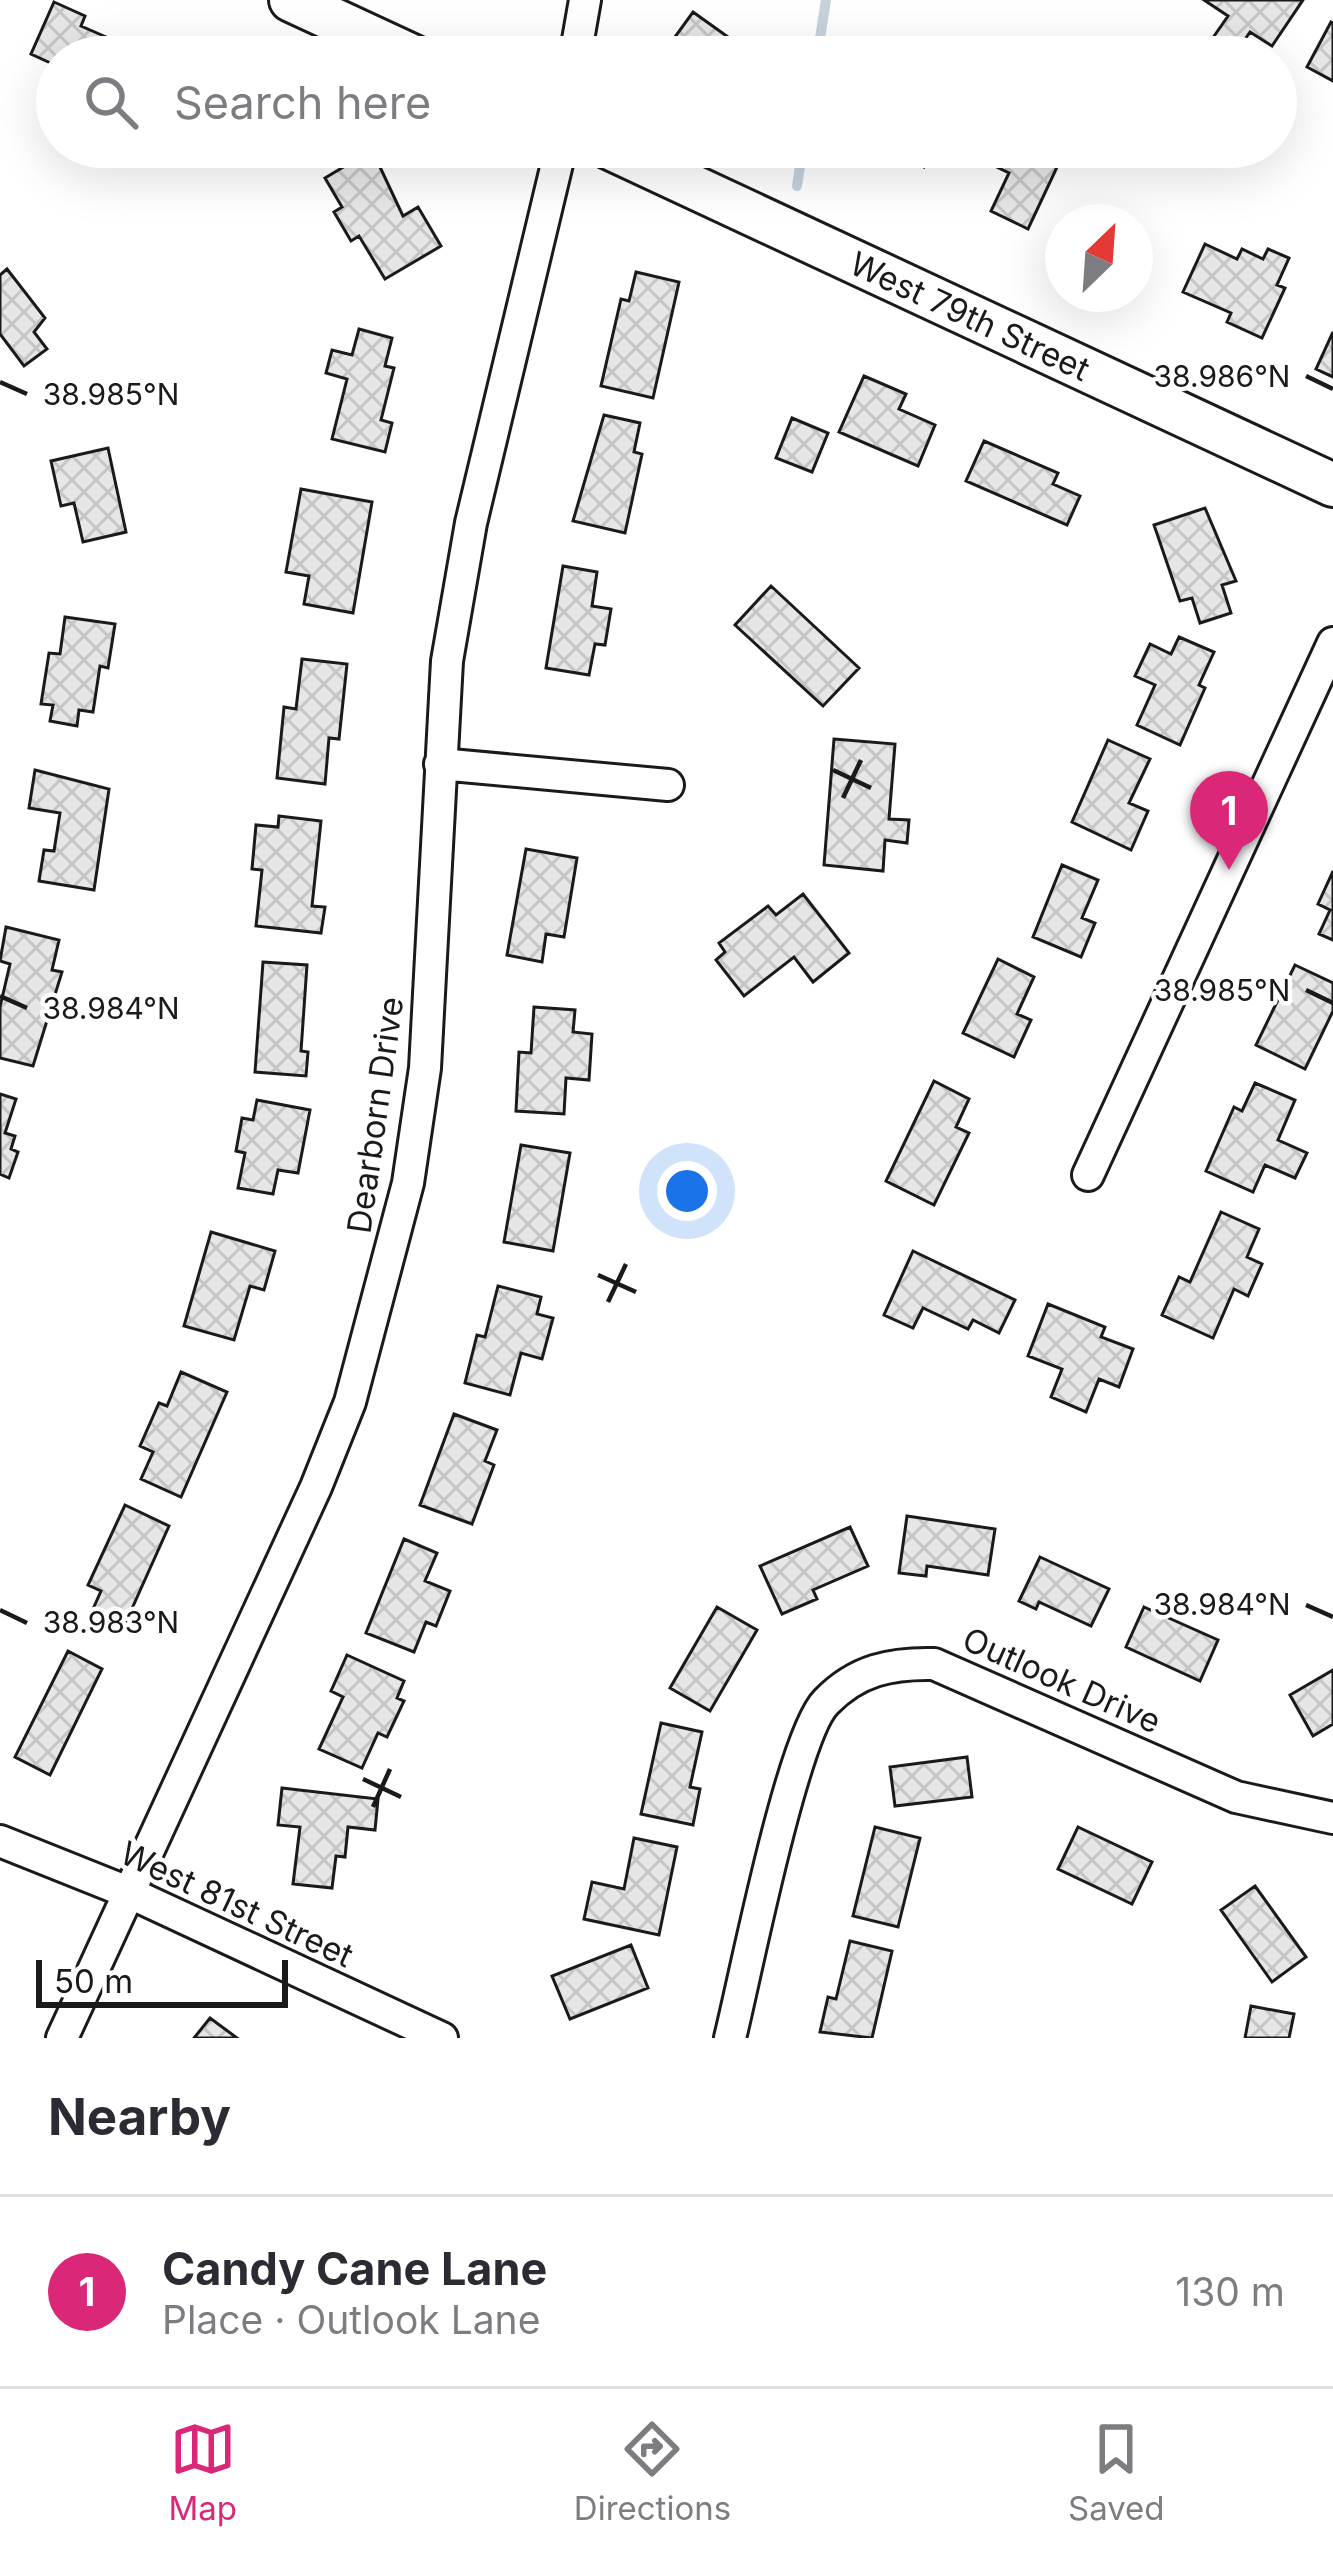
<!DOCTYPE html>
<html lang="en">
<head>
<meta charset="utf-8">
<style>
	body { margin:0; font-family:Inter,sans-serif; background:#f7f7f7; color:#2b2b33 }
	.compass { position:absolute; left:1045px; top:204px; width:108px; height:108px; border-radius:50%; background:#fff; box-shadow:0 12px 48px #0002; rotate:25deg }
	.scale { position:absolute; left:36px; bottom:30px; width:252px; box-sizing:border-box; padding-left:12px; border:6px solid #1a1a1a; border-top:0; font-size:33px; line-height:42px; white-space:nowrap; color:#1a1a1a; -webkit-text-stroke:9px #fff; paint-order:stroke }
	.you { position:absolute; left:687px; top:1191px; width:42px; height:42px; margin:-30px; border:9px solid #fff; border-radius:50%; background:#1a73e8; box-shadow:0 0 0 18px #1a73e833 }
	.badge { display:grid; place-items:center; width:78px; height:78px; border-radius:50%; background:#db2777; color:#fff; font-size:39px; font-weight:700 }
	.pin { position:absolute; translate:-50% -99px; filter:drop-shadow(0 3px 6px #0008) }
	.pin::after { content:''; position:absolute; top:63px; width:42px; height:36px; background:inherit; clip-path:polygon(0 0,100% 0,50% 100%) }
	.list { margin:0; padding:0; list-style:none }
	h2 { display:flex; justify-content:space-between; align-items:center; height:156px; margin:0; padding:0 48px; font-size:51px }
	h2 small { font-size:39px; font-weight:400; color:#7c7c81 }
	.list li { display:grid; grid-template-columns:78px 1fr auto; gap:36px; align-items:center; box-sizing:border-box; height:192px; padding:0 48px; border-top:3px solid #e1e1e2 }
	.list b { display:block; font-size:45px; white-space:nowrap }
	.list p { margin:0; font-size:39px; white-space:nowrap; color:#7c7c81 }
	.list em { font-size:39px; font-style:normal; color:#7c7c81 }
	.icon { flex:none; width:66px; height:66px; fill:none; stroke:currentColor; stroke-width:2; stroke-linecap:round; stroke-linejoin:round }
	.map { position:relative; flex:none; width:1333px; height:2038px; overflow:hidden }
	.search { position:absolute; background:#fff; box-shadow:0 12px 48px #0002; left:36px; right:36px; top:36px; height:132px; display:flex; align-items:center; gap:30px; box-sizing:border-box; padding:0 42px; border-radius:66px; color:#7c7c81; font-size:45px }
	.sheet { height:348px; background:#fff }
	nav { display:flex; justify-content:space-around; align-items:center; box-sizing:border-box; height:168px; border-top:3px solid #e1e1e2; background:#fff; font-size:33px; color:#7c7c81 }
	nav a { display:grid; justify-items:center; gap:6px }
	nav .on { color:#db2777 }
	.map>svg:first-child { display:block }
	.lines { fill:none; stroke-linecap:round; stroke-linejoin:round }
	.stream { stroke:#c6d2dc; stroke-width:10 }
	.building { fill:url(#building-cross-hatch); stroke:#1a1a1a; stroke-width:3 }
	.street-casing { stroke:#1a1a1a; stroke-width:36 }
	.secondary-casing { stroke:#1a1a1a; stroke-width:48 }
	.street { stroke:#fff; stroke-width:30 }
	.secondary { stroke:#fff; stroke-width:42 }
	.ticks { fill:none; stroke:#1a1a1a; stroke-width:4.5 }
	.labels { text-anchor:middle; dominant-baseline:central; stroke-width:9; stroke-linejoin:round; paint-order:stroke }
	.street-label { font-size:33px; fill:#1a1a1a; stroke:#fff }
	.ticks-label { font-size:30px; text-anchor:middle; fill:#1a1a1a; stroke:#fff; stroke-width:9; stroke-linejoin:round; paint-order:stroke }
</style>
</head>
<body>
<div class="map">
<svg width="1333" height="2038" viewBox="0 0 1333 2038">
	<defs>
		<pattern id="building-cross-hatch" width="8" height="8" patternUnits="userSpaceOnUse" patternTransform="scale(3)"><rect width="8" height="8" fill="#e6e6e6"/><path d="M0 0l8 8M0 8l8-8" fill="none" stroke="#c5c5c5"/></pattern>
	</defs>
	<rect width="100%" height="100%" fill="#fff"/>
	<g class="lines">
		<path class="stream" d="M817,57L826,0
			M797,186L803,147"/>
	</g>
	<path class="building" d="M1204,0H1303L1272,46L1250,32L1233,57L1210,42L1228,16Z
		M54,2L85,16L81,26L152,57H57V66L31,54Z
		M693,12L756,57H679L667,48Z
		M1331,22L1333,23V81L1307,67Z
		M231,147H281L272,166Z
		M882,147H934L924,167Z
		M979,147L1066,148L1028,229L991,211L1009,173L974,156Z
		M372,150L403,216L418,207L441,246L385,279L359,236L351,241L334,212L342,207L325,178Z
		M1205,244L1237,259L1242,249L1263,259L1268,249L1289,258L1277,285L1285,288L1262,338L1227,322L1231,313L1183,292Z
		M7,269L45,318L34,332L47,349L24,366L0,334V275Z
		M636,272L679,282L653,398L601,386L621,299L629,301Z
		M359,329L392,338L385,366L394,368L381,420L392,423L385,452L332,439L347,379L326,373L332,350L352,355Z
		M1333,332V377L1316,369Z
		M864,376L906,394L899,409L935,425L918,466L839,432Z
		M604,415L640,423L634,452L642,454L625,533L573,521Z
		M792,418L828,433L812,472L776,458Z
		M984,441L1058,473L1053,484L1080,496L1067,525L966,481Z
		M108,448L126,532L83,542L74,503L61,506L51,461Z
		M301,489L372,502L353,613L304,604L309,576L286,572Z
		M1205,508L1236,581L1222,585L1231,613L1200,623L1192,598L1180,601L1154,525Z
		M563,566L597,572L592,606L611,609L605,645L595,644L589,675L546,668Z
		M771,586L859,668L823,706L735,625Z
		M65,617L115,624L108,668L100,666L93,712L79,710L77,726L50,721L53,705L41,704L49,653L60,654Z
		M1179,637L1214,652L1199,685L1205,688L1180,745L1137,725L1155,685L1135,676L1150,644L1171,654Z
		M302,659L347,664L339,739L329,738L325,784L277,778L284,707L296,709Z
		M834,739L895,744L889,819L909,820L907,843L885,840L883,871L824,865Z
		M1108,740L1150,759L1129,803L1148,811L1131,850L1072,822Z
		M35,770L109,789L94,890L39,881L44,850L54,851L60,813L29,808Z
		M279,816L321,821L312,906L325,907L321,933L256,926L262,870L252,869L256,825L278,827Z
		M526,849L577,858L564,937L546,934L542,962L507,955Z
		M1062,865L1098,880L1082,918L1095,923L1081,957L1033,937Z
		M1333,871V940L1319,934L1330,910L1318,904Z
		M803,894L849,953L813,982L794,957L744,996L716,960L725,952L719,943L768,906L776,915Z
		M6,927L59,940L52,970L62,972L33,1066L0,1058V1007L10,964L0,961Z
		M998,959L1034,977L1017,1014L1031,1020L1014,1057L963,1033Z
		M263,962L307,965L301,1051L308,1052L306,1076L255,1072Z
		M1295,965L1333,983V1011L1305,1069L1256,1045Z
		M534,1007L575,1010L573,1032L592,1034L589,1080L566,1078L564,1114L516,1111L519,1052L531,1053Z
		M934,1081L969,1099L956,1127L969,1133L934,1205L886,1181Z
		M1255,1083L1295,1100L1278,1140L1307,1153L1295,1178L1265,1165L1253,1192L1206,1171L1234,1107L1242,1111Z
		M0,1094L16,1099L5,1133L15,1136L11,1149L18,1152L9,1178L0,1174Z
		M257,1100L310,1110L298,1173L278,1170L273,1194L238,1188L245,1153L236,1151L242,1118L253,1120Z
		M521,1145L570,1153L553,1251L504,1242Z
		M1221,1212L1259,1229L1247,1257L1262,1264L1248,1296L1234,1289L1213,1338L1162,1315L1179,1277L1190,1282Z
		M211,1232L275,1251L264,1290L250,1286L234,1340L184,1326Z
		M913,1251L1015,1300L999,1333L973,1320L968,1329L923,1308L913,1328L884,1315Z
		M498,1286L541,1297L537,1314L553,1318L542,1359L521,1353L510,1395L465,1383L477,1335L485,1337Z
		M1048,1304L1105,1327L1101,1337L1133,1349L1119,1387L1099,1379L1086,1412L1051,1397L1062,1369L1028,1356Z
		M181,1372L227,1392L181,1497L141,1479L153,1452L140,1446L159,1403L167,1406Z
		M454,1414L497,1430L485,1461L494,1465L472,1524L420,1505Z
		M125,1505L169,1526L121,1633L89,1618L101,1591L88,1585Z
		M907,1516L995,1529L988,1575L927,1566L926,1576L899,1573Z
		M850,1527L868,1566L813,1590L817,1599L782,1614L760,1566Z
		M404,1539L437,1553L425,1581L450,1591L436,1626L426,1622L414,1652L366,1633Z
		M1040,1557L1109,1589L1091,1626L1039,1602L1036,1609L1019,1601Z
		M717,1607L757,1630L710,1711L670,1688Z
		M1144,1607L1218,1640L1200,1681L1126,1647Z
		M68,1651L102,1669L50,1775L15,1757Z
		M347,1655L404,1681L397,1698L404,1701L387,1737L378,1733L362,1768L319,1749L343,1697L331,1691Z
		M1333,1670V1724L1313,1736L1290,1695Z
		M661,1723L702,1732L690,1787L700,1789L693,1825L641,1814Z
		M967,1757L972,1797L895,1806L890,1767Z
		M282,1788L378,1799L375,1830L348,1827L345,1857L336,1856L332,1888L293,1884L300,1827L278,1825Z
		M875,1827L920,1838L898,1927L853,1916Z
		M1078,1827L1152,1862L1132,1904L1058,1869Z
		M634,1838L677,1847L659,1935L584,1919L592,1882L624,1889Z
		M1255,1886L1306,1957L1272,1982L1221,1910Z
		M850,1941L892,1951L872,2038L820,2032L828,1997L836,1999Z
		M631,1945L648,1988L570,2019L552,1976Z
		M1251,2006L1294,2014L1289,2038H1245Z
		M210,2018L237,2038H194Z"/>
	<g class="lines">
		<defs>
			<path id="street" d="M575,57L585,0
				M440,764L668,785
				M1088,1175L1333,643
				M0,1841L130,1893L442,2038
				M62,2038L316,1487L350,1402L408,1183L425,1068L447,661L471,523L561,147
				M730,2038C745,1978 792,1736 826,1702C857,1670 891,1663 934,1664L1236,1797L1333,1818"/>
			<path id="secondary" d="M291,0L414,57
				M608,147L1333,485"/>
		</defs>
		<use href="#street" class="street-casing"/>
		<use href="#secondary" class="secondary-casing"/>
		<use href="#street" class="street"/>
		<use href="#secondary" class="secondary"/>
	</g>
	<path class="ticks" d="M1306,376L1333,389M0,382L27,394M833,770L871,788M843,798L861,760M1306,990L1333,1003M0,996L27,1008M598,1275L636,1292M608,1302L626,1264M1306,1605L1333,1617M0,1610L27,1623M363,1779L401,1797M373,1807L390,1769"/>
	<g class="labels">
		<g class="street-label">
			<text transform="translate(970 316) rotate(25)">West 79th Street</text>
			<text transform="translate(375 1115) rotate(-82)">Dearborn Drive</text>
			<text transform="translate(1062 1680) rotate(24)">Outlook Drive</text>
			<text transform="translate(237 1904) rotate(25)">West 81st Street</text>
		</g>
	</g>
	<g class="ticks-label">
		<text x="1222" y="387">38.986°N</text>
		<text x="111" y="405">38.985°N</text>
		<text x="1222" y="1001">38.985°N</text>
		<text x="111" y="1019">38.984°N</text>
		<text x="1222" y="1615">38.984°N</text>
		<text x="111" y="1633">38.983°N</text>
	</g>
</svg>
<svg class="compass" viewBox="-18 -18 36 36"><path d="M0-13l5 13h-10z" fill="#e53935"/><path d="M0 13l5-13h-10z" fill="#7c7c81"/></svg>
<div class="scale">50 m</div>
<div class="you"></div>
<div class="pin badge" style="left:1229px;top:870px">1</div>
<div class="search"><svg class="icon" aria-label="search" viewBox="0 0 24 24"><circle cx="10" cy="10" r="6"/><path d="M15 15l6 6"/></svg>Search here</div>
</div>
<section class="sheet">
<h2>Nearby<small></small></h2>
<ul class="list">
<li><span class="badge">1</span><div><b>Candy Cane Lane</b><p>Place · Outlook Lane</p></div><em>130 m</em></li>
</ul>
</section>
<nav>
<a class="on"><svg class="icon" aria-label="map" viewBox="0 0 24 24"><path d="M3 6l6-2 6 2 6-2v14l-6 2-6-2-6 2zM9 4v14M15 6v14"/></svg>Map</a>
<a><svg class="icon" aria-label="directions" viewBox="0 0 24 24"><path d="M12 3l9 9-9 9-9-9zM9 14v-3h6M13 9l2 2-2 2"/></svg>Directions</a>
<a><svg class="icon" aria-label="saved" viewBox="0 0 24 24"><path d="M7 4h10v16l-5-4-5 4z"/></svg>Saved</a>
</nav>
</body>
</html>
